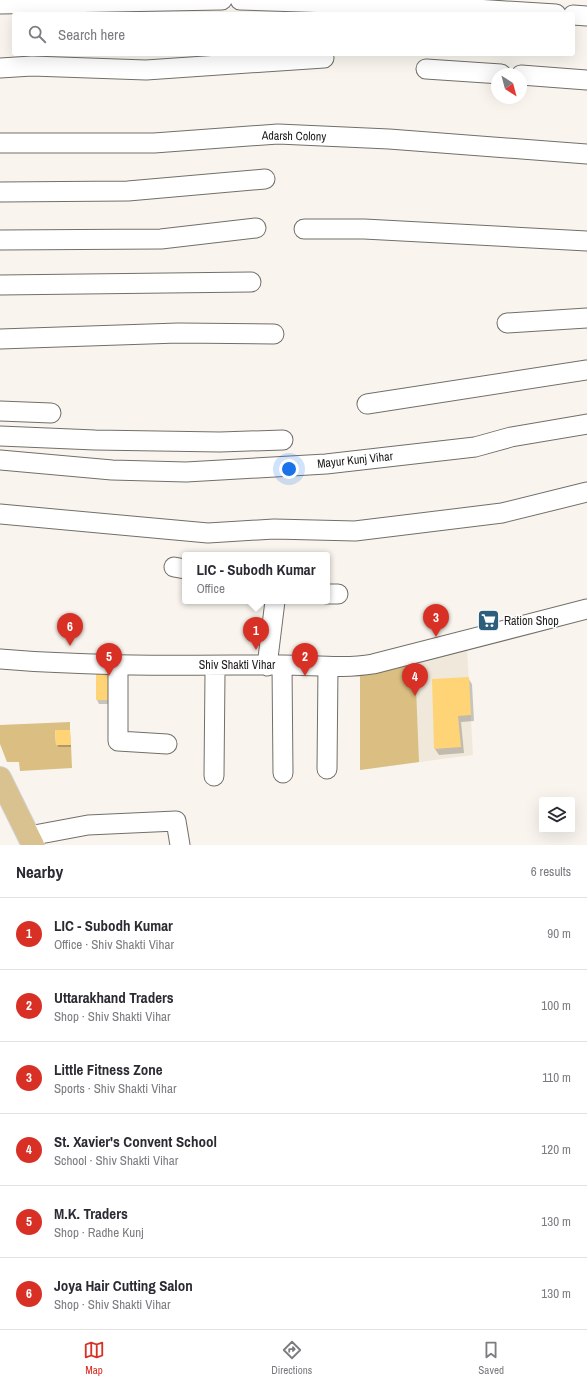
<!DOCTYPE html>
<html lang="en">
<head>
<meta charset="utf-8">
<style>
	body { margin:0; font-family:"Archivo Narrow",sans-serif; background:#f2f2f3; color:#2b2b33 }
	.controls { position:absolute; right:12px; bottom:12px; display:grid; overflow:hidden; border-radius:4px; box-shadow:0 4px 16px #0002 }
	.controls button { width:36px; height:36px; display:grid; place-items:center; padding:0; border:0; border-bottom:1px solid #e1e1e2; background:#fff; color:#2b2b33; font:20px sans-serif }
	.compass { position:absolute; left:491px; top:68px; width:36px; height:36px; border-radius:50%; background:#fff; box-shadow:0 4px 16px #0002; rotate:144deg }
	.you { position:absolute; left:289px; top:469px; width:14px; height:14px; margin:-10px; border:3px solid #fff; border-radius:50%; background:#1a73e8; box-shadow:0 0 0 6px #1a73e833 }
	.badge { display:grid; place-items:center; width:26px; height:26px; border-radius:50%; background:#d93025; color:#fff; font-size:13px; font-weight:700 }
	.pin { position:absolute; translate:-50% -33px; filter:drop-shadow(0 1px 2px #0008) }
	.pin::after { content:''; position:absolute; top:21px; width:14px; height:12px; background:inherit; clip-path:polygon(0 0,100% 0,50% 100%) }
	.popup { position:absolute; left:182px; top:552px; width:148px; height:52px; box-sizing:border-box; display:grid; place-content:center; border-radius:4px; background:#fff; filter:drop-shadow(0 1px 3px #0005); font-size:13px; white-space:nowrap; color:#7c7c81 }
	.popup b { font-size:15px; color:#2b2b33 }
	.popup::after { content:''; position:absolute; left:50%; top:100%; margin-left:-8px; border:8px solid transparent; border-top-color:#fff }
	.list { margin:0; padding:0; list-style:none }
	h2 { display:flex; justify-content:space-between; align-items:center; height:52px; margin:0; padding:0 16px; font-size:17px }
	h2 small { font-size:13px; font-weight:400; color:#7c7c81 }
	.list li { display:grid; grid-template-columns:26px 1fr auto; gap:12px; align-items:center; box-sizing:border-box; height:72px; padding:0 16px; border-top:1px solid #e1e1e2 }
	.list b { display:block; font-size:15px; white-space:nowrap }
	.list p { margin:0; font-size:13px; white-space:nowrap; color:#7c7c81 }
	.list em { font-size:13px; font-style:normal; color:#7c7c81 }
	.icon { flex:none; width:22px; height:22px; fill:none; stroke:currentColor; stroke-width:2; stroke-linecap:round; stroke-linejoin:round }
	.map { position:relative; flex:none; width:587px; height:845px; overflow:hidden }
	.search { position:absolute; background:#fff; box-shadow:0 4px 16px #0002; left:12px; right:12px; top:12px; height:44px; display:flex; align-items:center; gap:10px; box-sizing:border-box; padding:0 14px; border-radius:4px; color:#7c7c81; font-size:15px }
	.sheet { height:484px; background:#fff }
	nav { display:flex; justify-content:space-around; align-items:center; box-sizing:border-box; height:56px; border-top:1px solid #e1e1e2; background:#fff; font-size:11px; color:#7c7c81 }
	nav a { display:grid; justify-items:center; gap:2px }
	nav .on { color:#d93025 }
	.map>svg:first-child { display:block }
	.built { fill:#f0e9db }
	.green { fill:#dabe82 }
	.shadow { fill:#0003 }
	.building { fill:#ffd476 }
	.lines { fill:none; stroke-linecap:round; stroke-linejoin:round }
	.minor-casing { stroke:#726f69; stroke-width:21 }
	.major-casing { stroke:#d2d2d1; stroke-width:24 }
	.minor { stroke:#fff; stroke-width:19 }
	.major { stroke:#d9c290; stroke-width:22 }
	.labels { text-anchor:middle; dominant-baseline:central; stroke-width:3; stroke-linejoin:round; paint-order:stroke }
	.street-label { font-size:12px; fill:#1d1c1a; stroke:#fff }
	.poi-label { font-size:12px; fill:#1d1c1a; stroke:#fff; text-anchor:start }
</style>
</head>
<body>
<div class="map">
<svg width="587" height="845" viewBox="0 0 587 845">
	<rect width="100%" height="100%" fill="#f9f5ee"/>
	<path class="built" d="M467,648L473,755L360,770L415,663Z"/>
	<path class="green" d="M415,663L419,762L360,770V675Z
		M70,722V730H55L56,745H71L72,768L20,771L19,762H7L0,744V725Z"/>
	<path class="shadow" d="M97,672L116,704H99L97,700Z
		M468,678L472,684L474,721L461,722L464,753L439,755L435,749L433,680Z
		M56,731H70L71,747H58Z"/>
	<path class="building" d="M96,671H114L115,700H96Z
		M469,677L471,715L458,716L461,747L434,749L432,679Z
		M55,730H70L71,745H56Z"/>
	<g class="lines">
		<defs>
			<path id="minor" d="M240,0L426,6L556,14
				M0,4L222,0
				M573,15L587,16
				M0,68L32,66L146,70L324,58
				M426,69L501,74
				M521,75L587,80
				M0,143H154L278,134L389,139L587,154
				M0,192L128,191L265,179
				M304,229H364L587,241
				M0,240L161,239L256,228
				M0,285L251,282
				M507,323L587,318
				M0,339L178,333L274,334
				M367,404L587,370
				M0,411L51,413
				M0,436L95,440L220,442L283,440
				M0,460L112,470L186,472L326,464L475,447L511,437L587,424
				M0,514L208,533L274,529L355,531L502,513L587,492
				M174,567L185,569
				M327,594H338
				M0,659C94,667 188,665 283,665C313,665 343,669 373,664L587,609
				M282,665L283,773
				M118,666V741L167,744
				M213,666L215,673L214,776
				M267,666L275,601
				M327,769L328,667
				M29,836L88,825L176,821L180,845"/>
			<path id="major" d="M0,778L33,845"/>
		</defs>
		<use href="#minor" class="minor-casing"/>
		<use href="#major" class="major-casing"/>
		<use href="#minor" class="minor"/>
		<use href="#major" class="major"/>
	</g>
	<defs>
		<symbol id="supermarket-square" viewBox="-11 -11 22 22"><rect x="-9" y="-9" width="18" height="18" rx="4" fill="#2c5f7c" stroke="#fff"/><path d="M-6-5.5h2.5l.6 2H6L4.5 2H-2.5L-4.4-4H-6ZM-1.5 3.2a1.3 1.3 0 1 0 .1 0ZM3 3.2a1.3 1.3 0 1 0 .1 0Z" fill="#fff"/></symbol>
	</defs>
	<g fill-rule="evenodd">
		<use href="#supermarket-square" x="476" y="608" width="25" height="25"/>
	</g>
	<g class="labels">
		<g class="street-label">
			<text transform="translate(294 136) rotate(1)">Adarsh Colony</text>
			<text transform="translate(355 460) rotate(-6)">Mayur Kunj Vihar</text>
			<text x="237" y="665">Shiv Shakti Vihar</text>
		</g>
		<g class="poi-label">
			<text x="504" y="621">Ration Shop</text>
		</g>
	</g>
</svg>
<div class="controls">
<button><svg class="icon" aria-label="layers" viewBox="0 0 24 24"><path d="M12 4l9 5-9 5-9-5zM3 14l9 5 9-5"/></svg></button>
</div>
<svg class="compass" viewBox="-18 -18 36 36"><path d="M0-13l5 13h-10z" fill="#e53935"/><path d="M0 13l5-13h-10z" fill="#7c7c81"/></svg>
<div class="you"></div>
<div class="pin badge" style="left:256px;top:650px">1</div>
<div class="popup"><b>LIC - Subodh Kumar</b>Office</div>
<div class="pin badge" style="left:305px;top:676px">2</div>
<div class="pin badge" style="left:436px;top:637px">3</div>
<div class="pin badge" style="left:415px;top:696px">4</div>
<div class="pin badge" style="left:109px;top:676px">5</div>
<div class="pin badge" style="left:70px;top:646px">6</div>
<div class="search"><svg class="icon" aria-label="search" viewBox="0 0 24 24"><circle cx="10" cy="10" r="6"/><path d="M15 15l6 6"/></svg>Search here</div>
</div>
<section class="sheet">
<h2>Nearby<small>6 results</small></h2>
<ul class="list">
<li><span class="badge">1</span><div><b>LIC - Subodh Kumar</b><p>Office · Shiv Shakti Vihar</p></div><em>90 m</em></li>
<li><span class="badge">2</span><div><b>Uttarakhand Traders</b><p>Shop · Shiv Shakti Vihar</p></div><em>100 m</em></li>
<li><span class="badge">3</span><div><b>Little Fitness Zone</b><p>Sports · Shiv Shakti Vihar</p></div><em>110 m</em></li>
<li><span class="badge">4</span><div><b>St. Xavier's Convent School</b><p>School · Shiv Shakti Vihar</p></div><em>120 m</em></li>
<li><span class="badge">5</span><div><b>M.K. Traders</b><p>Shop · Radhe Kunj</p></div><em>130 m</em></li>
<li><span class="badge">6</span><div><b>Joya Hair Cutting Salon</b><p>Shop · Shiv Shakti Vihar</p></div><em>130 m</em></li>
</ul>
</section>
<nav>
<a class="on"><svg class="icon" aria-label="map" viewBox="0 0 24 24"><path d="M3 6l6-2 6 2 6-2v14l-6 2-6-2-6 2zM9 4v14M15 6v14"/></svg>Map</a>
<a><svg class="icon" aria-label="directions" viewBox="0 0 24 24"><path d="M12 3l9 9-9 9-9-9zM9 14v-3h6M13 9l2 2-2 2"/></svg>Directions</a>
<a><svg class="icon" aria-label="saved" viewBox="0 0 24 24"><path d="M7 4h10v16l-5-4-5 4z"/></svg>Saved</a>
</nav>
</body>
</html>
